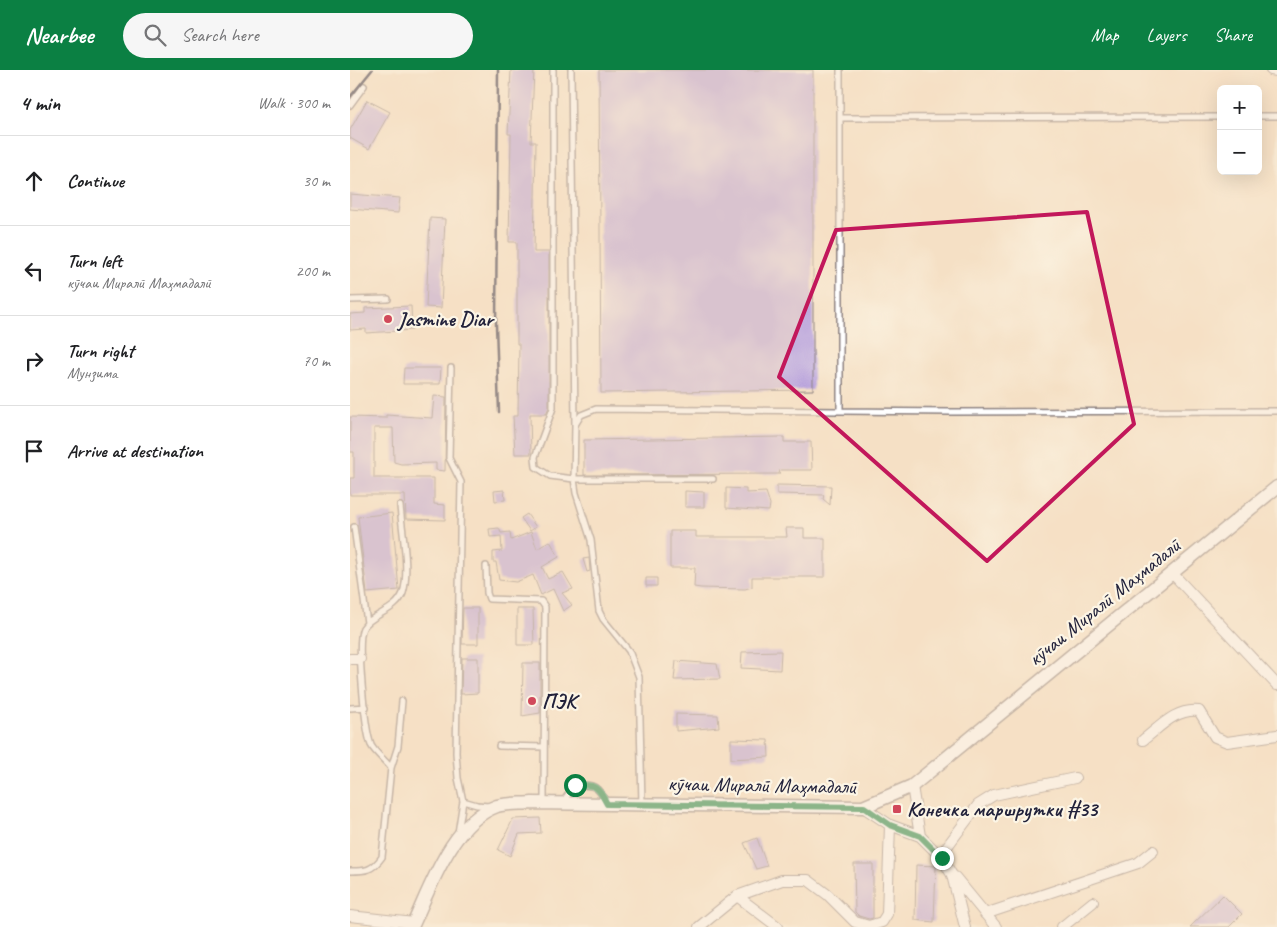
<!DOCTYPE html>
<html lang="en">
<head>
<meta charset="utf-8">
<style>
	body { margin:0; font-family:Caveat,sans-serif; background:#f6f6f6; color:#202124 }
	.controls { position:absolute; right:15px; top:15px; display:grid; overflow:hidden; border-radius:8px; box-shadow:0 5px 20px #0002 }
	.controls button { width:45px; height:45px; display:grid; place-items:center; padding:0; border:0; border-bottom:1px solid #e0e0e0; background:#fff; color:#202124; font:25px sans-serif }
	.stop { position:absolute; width:15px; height:15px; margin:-11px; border:4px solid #0b8043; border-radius:50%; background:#fff }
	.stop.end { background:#0b8043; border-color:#fff; box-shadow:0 1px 5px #0008 }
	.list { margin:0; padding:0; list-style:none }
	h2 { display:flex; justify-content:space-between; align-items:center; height:65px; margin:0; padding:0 20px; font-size:21px }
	h2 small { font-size:16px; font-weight:400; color:#757577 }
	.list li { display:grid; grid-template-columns:32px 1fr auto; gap:15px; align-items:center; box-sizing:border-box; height:90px; padding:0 20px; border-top:1px solid #e0e0e0 }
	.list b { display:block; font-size:19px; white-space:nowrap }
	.list p { margin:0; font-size:16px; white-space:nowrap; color:#757577 }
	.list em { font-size:16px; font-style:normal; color:#757577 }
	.icon { flex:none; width:28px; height:28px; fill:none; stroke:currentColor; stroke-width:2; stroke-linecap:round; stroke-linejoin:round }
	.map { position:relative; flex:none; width:927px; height:857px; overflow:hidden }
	header { display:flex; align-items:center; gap:30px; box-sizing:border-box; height:70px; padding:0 25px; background:#0b8043; color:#fff }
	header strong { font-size:24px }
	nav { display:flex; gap:28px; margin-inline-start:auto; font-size:18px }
	.search { width:350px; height:45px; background:#f6f6f6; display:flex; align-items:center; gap:12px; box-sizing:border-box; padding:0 18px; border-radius:28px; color:#757577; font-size:19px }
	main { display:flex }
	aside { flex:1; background:#fff }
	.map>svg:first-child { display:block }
	.building { fill:#b59fdc }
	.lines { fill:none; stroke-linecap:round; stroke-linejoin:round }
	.service-casing { stroke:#8c8180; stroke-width:8 }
	.minor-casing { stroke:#8c8180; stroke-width:12 }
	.tertiary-casing { stroke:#8c8180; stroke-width:15 }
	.service { stroke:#fff; stroke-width:5 }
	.minor { stroke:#fff; stroke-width:10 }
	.tertiary { stroke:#fff; stroke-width:12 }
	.rail { stroke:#22223b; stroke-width:2.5 }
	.route { stroke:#0b8043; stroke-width:6 }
	.marked { fill:none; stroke:#c2185b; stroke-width:4; stroke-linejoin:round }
	.poi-dot { fill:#d1495b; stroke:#fcf5e5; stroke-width:2 }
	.labels { text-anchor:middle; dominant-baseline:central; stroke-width:4.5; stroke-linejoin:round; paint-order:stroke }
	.poi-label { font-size:21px; font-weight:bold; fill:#22223b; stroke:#fcf5e5; text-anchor:start }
	.street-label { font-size:21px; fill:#22223b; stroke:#fcf5e5 }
</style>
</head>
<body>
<header>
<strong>Nearbee</strong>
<div class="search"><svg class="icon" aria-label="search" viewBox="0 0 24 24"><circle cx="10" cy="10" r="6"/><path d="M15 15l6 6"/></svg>Search here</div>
<nav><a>Map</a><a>Layers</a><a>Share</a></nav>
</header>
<main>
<aside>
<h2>4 min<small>Walk · 300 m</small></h2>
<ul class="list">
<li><svg class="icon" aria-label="ahead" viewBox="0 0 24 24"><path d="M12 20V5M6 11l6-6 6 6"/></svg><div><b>Continue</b></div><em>30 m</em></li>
<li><svg class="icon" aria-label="left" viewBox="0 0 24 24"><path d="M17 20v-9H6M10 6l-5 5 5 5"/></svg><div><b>Turn left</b><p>кӯчаи Миралӣ Маҳмадалӣ</p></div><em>200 m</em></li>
<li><svg class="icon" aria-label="right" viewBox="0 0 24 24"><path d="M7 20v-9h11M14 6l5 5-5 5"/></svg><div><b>Turn right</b><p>Мунзима</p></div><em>70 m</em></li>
<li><svg class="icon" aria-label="arrive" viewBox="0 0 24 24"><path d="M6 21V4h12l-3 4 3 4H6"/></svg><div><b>Arrive at destination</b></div></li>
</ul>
</aside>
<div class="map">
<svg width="927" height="857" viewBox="0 0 927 857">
	<rect width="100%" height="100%" fill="#fcf5e5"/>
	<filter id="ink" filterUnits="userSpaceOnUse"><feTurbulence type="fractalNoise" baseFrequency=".02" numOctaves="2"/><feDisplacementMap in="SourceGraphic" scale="10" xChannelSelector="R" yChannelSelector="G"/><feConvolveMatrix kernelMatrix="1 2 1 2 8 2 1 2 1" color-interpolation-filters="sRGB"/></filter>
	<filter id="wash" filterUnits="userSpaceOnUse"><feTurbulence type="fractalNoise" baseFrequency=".0096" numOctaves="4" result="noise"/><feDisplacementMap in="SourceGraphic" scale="20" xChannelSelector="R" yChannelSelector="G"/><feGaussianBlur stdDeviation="1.12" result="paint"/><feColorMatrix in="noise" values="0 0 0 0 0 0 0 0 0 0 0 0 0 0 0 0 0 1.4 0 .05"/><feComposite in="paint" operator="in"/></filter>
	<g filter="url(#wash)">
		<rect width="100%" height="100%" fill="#f5e0c5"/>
		<g id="blocks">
			<path class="building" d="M161,0H184L181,72H186L184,182H199V337L196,344H180L181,384H165L163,346H168L169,274H167V172H159L161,64H158Z
				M249,0H463V320L251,323Z
				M17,30L40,42L19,79L0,68V60Z
				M0,124L50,128L48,143L0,139Z
				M80,148L95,149L91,238L76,237Z
				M61,236L62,260L16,263V259L0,260V244L15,243V238Z
				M54,298H91L90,314H53Z
				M84,326L96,327L95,401L86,400V393L51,394L44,392L43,358H24V408H84V434L95,435V450L56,449L55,425H0V408H4V382H0V347L36,348V345L82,348Z
				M434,367V372H461L462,400H430L429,404L234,405V370Z
				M427,415L481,416L480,435L473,429L474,425L427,424Z
				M376,418L396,419V423L416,422L420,434L419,441L376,438Z
				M154,420L155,430L145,431L144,421Z
				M335,421L354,422V437H335Z
				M42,443L49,520L17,523L8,447Z
				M177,444L186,457L180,461L171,448Z
				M149,458L151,463L160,462L161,470L181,462L187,479L200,471L209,487L192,497L198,509L213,502L223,519L212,523L222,535L213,541L203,519L191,525L183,505L166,512L149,510L146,492H143V482L152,481L151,466L140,467L139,459Z
				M436,458H454V468H475V507H402V517L395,519L351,518L344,517L345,498H320V461H346V467H437Z
				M239,488L240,501L237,502L233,489Z
				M296,508H307V516H296Z
				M113,538H128V574H112Z
				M167,539H183L184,575H167Z
				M431,581L430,600L391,598L392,582Z
				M112,588H128V623L111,624Z
				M326,591L367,594L370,609L324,610Z
				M173,593H190V643L172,646Z
				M326,644L368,645L369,657L326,661Z
				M381,669L418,670L419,687L381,689Z
				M190,748L191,763L169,764L160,786L148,780L163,749Z
				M407,768L417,796L406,799L394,773Z
				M504,794H523V848L519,849L509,846L505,842Z
				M566,795L586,796L584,852L565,850Z
				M873,825L892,844L879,857H840Z"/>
		</g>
	</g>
	<g filter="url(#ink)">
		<use href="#blocks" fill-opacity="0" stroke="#8c8180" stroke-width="1"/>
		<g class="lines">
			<defs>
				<path id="service" d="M203,0V338L185,387L186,397L200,406L224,409H363
					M221,0L225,355
					M490,0V340
					M0,35L14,16
					M908,46H927
					M490,48L871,47
					M0,230L38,229
					M101,298L99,388L111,412L106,683L108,708L113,731L108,763
					M4,457L17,553
					M136,496L137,523L139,529L191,531L195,537L194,732
					M0,638L16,637
					M149,676L194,677
					M41,698L48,676L52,631
					M113,731L127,735L139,736
					M212,733L225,715C245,715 247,715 257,733
					M292,734L289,607L279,581L253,549L249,541L241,470L226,423L224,409L225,355L231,345L246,339L601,342L927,341
					M0,801C16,801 22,801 32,787L41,698C36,691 25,683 21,675C15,660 6,571 13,558C22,543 46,542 53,523C60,501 52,461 50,436"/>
				<path id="minor" d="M921,0L927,1
					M822,503L927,615
					M0,589H10
					M793,670C810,657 826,638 849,641L865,667L877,672L927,665
					M562,716L570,766
					M513,737L540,755L570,766L592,788L602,805L615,857
					M590,786L628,735L644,725L725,708
					M605,807L646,857
					M387,826L428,857
					M635,844L788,793L803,781
					M0,846L64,853
					M349,857L387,826L432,810H458L478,825L505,852L519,856L532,852L537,844L540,755
					M712,857L743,832"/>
				<path id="tertiary" d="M62,857C81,816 102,752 147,736C158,733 172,734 182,733L513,737L562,716L927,417"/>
			</defs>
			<use href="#service" class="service-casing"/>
			<use href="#minor" class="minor-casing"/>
			<use href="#tertiary" class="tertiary-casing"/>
			<use href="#service" class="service"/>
			<use href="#minor" class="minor"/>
			<use href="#tertiary" class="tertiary"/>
			<path class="rail" d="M148,0L146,255L149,342
				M0,27L22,0"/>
		</g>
	</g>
	<g class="lines" filter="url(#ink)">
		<path class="route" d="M225,715C246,715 247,715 257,734L514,737L540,755L570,766L592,788"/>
	</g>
	<path d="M0 0H927V857H0ZM737,142L784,354L637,491L429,307L486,160Z" fill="#f5e0c5" fill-opacity=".55" fill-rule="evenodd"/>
	<path class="marked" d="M737,142L784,354L637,491L429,307L486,160Z"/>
	<g class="poi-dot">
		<circle cx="38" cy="249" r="5"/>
		<circle cx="182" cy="631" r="5"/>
		<rect x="542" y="734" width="10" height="10" rx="2.5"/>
	</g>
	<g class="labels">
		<g class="poi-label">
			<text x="48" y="249">Jasmine Diar</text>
			<text x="192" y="631">ПЭК</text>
			<text x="557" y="739">Конечка маршрутки #33</text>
		</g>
		<g class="street-label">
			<text transform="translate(754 532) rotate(-39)">кӯчаи Миралӣ Маҳмадалӣ</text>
			<text transform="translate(412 715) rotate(1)">кӯчаи Миралӣ Маҳмадалӣ</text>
		</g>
	</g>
</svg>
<div class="controls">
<button>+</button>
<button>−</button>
</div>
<div class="stop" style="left:225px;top:715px"></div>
<div class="stop end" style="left:592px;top:788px"></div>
</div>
</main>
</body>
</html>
